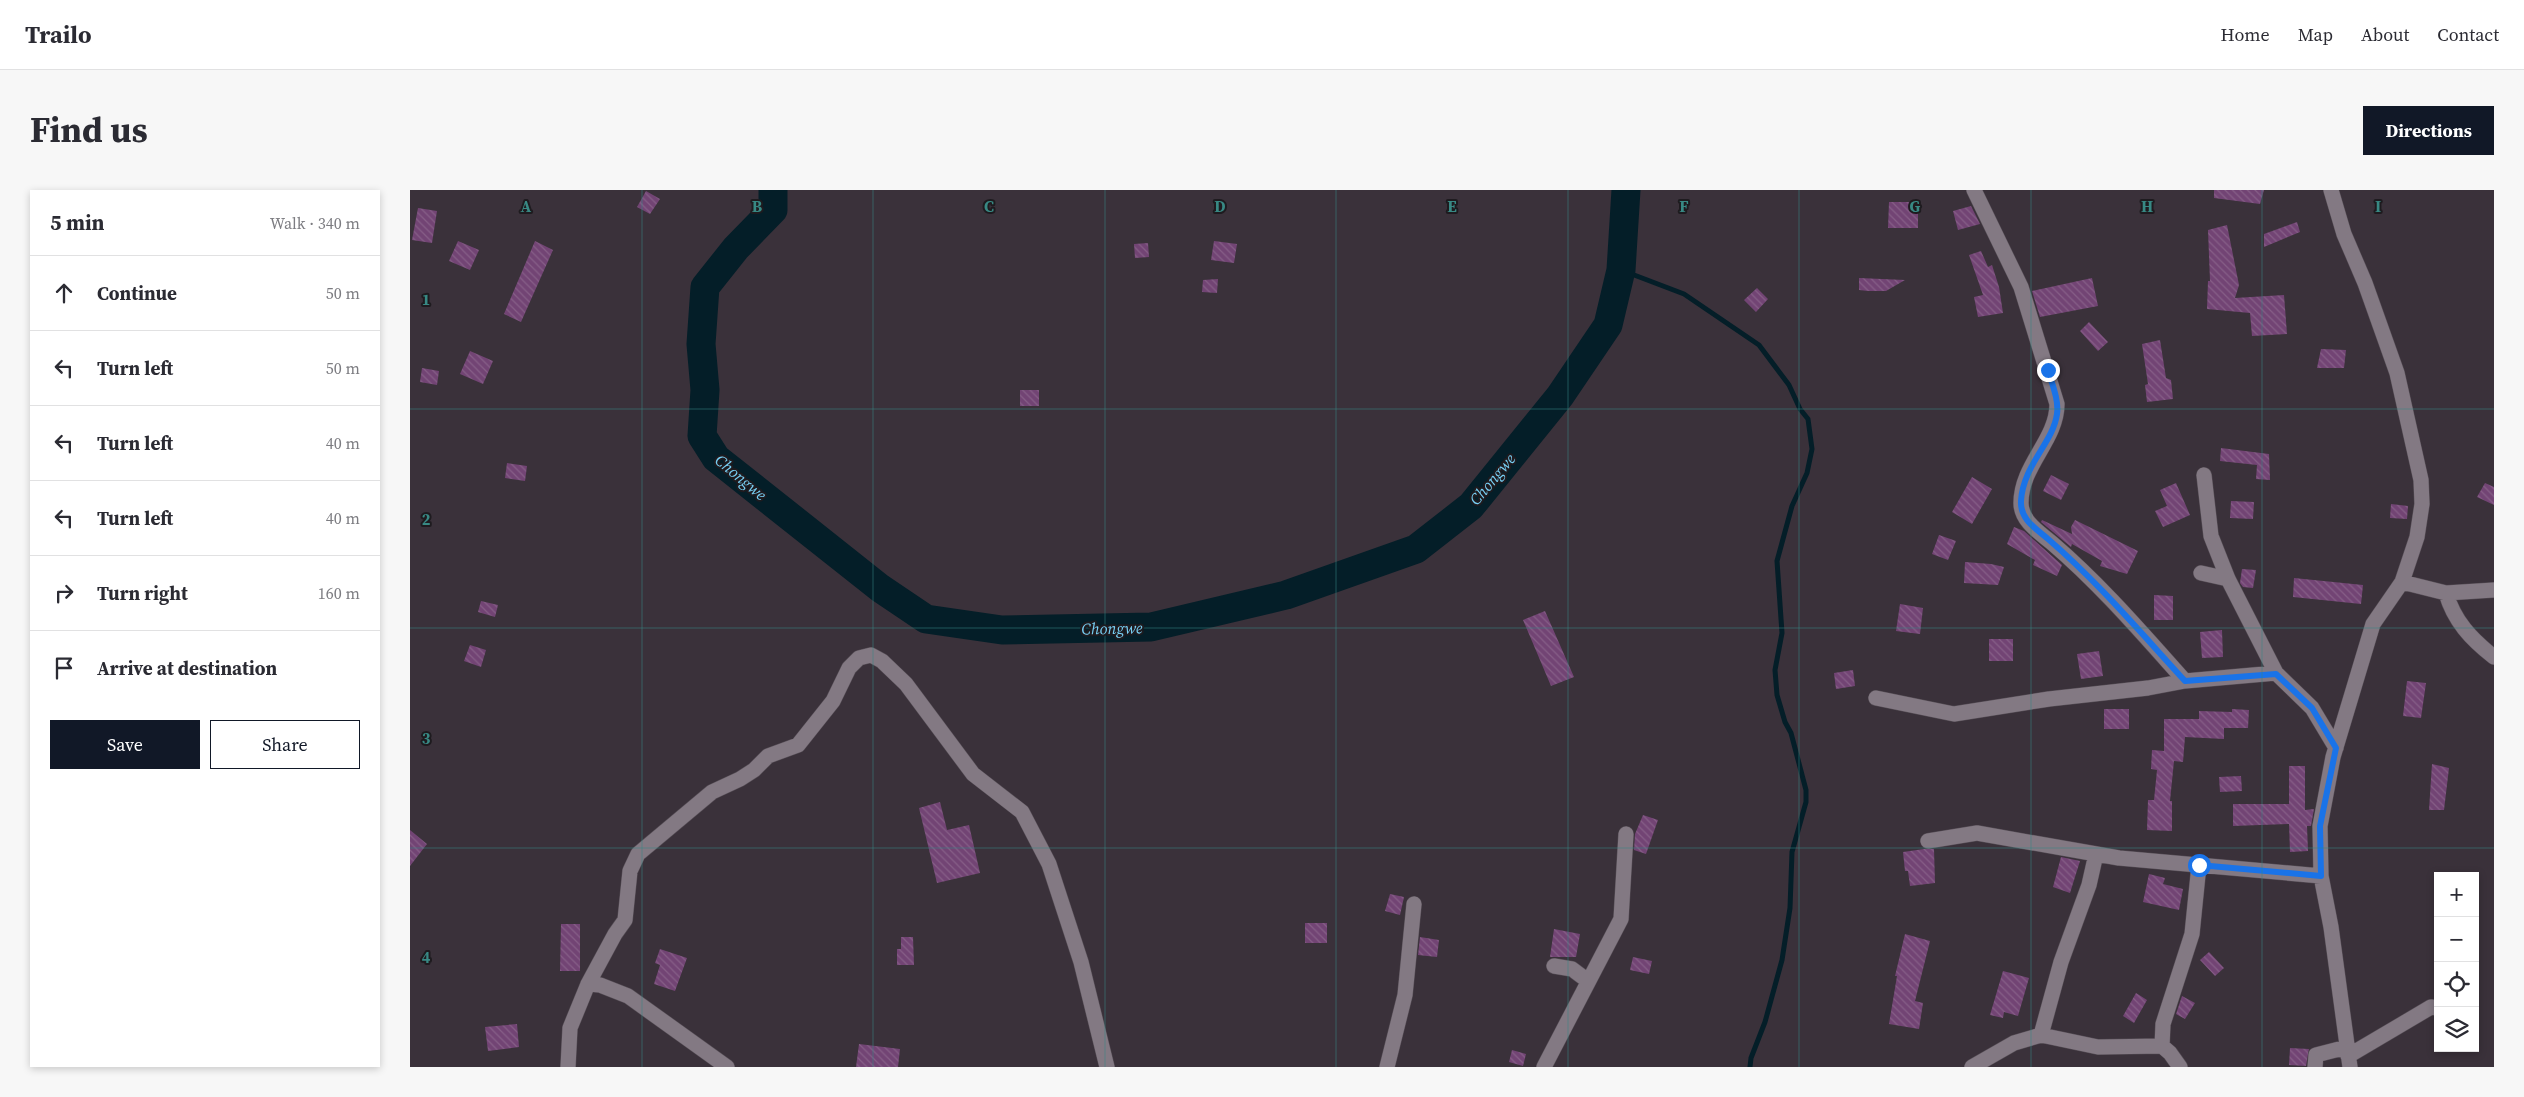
<!DOCTYPE html>
<html lang="en">
<head>
<meta charset="utf-8">
<style>
	body { margin:0; font-family:"Source Serif 4",serif; background:#f7f7f7; color:#2b2b33 }
	.controls { position:absolute; right:15px; bottom:15px; display:grid; overflow:hidden; border-radius:0px; box-shadow:0 2px 8px #0003 }
	.controls button { width:45px; height:45px; display:grid; place-items:center; padding:0; border:0; border-bottom:1px solid #e1e1e2; background:#fff; color:#2b2b33; font:25px sans-serif }
	.stop { position:absolute; width:15px; height:15px; margin:-11px; border:4px solid #1a73e8; border-radius:50%; background:#fff }
	.stop.end { background:#1a73e8; border-color:#fff; box-shadow:0 1px 5px #0008 }
	.list { margin:0; padding:0; list-style:none }
	h2 { display:flex; justify-content:space-between; align-items:center; height:65px; margin:0; padding:0 20px; font-size:21px }
	h2 small { font-size:16px; font-weight:400; color:#7c7c81 }
	.list li { display:grid; grid-template-columns:32px 1fr auto; gap:15px; align-items:center; box-sizing:border-box; height:75px; padding:0 20px; border-top:1px solid #e1e1e2 }
	.list b { display:block; font-size:19px; white-space:nowrap }
	.list em { font-size:16px; font-style:normal; color:#7c7c81 }
	.actions { display:flex; gap:10px; padding:15px 20px }
	.actions a { flex:1; padding:11px 0; border:1px solid #111827; border-radius:0px; text-align:center; font-size:18px; color:#111827 }
	.actions .main { background:#111827; color:#fff }
	.icon { flex:none; width:28px; height:28px; fill:none; stroke:currentColor; stroke-width:2; stroke-linecap:round; stroke-linejoin:round }
	.map { position:relative; flex:none; width:2084px; height:877px; overflow:hidden; border-radius:0px }
	header { display:flex; align-items:center; gap:30px; box-sizing:border-box; height:70px; padding:0 25px; background:#fff; border-bottom:1px solid #e1e1e2 }
	header strong { font-size:24px }
	nav { display:flex; gap:28px; margin-inline-start:auto; font-size:18px }
	.intro { display:flex; align-items:center; justify-content:space-between; box-sizing:border-box; height:120px; padding:0 30px }
	h1 { margin:0; font-size:35px }
	.button { padding:12px 22px; border-radius:0px; background:#111827; color:#fff; font-size:18px; font-weight:700 }
	main { display:flex; gap:30px; padding:0 30px }
	aside { flex:1; background:#fff; border-radius:0px; box-shadow:0 2px 8px #0003 }
	.map>svg:first-child { display:block }
	.lines { fill:none; stroke-linecap:round; stroke-linejoin:round }
	.stream { stroke:#041e28; stroke-width:5 }
	.river { stroke:#041e28; stroke-width:29 }
	.building { fill:url(#building-back-hatch) }
	.minor-casing { stroke:#564e56; stroke-width:16 }
	.minor { stroke:#837983; stroke-width:15 }
	.route { stroke:#1a73e8; stroke-width:6 }
	.grid { fill:none; stroke:#388984; stroke-width:1; stroke-opacity:0.55 }
	.labels { text-anchor:middle; dominant-baseline:central; stroke-width:4; stroke-linejoin:round; paint-order:stroke }
	.water-label { font-size:16px; font-style:italic; fill:#78d0f5; stroke:#1e1b1f }
	.grid-label { font-size:16px; text-anchor:middle; font-weight:bold; fill:#388984; stroke:#1e1b1f; stroke-width:4; stroke-linejoin:round; paint-order:stroke }
</style>
</head>
<body>
<header>
<strong>Trailo</strong>
<nav><a>Home</a><a>Map</a><a>About</a><a>Contact</a></nav>
</header>
<div class="intro"><h1>Find us</h1><a class="button">Directions</a></div>
<main>
<aside>
<h2>5 min<small>Walk · 340 m</small></h2>
<ul class="list">
<li><svg class="icon" aria-label="ahead" viewBox="0 0 24 24"><path d="M12 20V5M6 11l6-6 6 6"/></svg><div><b>Continue</b></div><em>50 m</em></li>
<li><svg class="icon" aria-label="left" viewBox="0 0 24 24"><path d="M17 20v-9H6M10 6l-5 5 5 5"/></svg><div><b>Turn left</b></div><em>50 m</em></li>
<li><svg class="icon" aria-label="left" viewBox="0 0 24 24"><path d="M17 20v-9H6M10 6l-5 5 5 5"/></svg><div><b>Turn left</b></div><em>40 m</em></li>
<li><svg class="icon" aria-label="left" viewBox="0 0 24 24"><path d="M17 20v-9H6M10 6l-5 5 5 5"/></svg><div><b>Turn left</b></div><em>40 m</em></li>
<li><svg class="icon" aria-label="right" viewBox="0 0 24 24"><path d="M7 20v-9h11M14 6l5 5-5 5"/></svg><div><b>Turn right</b></div><em>160 m</em></li>
<li><svg class="icon" aria-label="arrive" viewBox="0 0 24 24"><path d="M6 21V4h12l-3 4 3 4H6"/></svg><div><b>Arrive at destination</b></div></li>
</ul>
<div class="actions"><a class="main">Save</a><a>Share</a></div>
</aside>
<div class="map">
<svg width="2084" height="877" viewBox="0 0 2084 877">
	<defs>
		<pattern id="building-back-hatch" width="6" height="6" patternUnits="userSpaceOnUse" patternTransform="scale(1.25)"><rect width="6" height="6" fill="#724474"/><path d="M-1 5l2 2M0 0l6 6M5-1l2 2" fill="none" stroke="#865e87"/></pattern>
	</defs>
	<rect width="100%" height="100%" fill="#3a313a"/>
	<g class="lines">
		<path class="stream" d="M1211,80L1274,104L1349,155L1379,195L1390,219L1398,229L1402,259L1397,283L1382,316L1367,371L1372,443L1365,480L1367,505L1375,532L1381,543L1396,600V612L1382,662L1380,718L1372,770L1355,832L1341,868L1340,877"/>
		<path class="river" d="M363,0V20L326,58L295,97L291,154L295,200L292,246L306,268L470,398L516,429L592,440L741,437L876,405L1006,359L1061,316L1150,206L1198,135L1211,80L1216,0"/>
	</g>
	<path class="building" d="M1804,0H1854L1850,14L1804,8Z
		M236,1L250,9L240,24L227,17Z
		M1479,12H1508V38H1478Z
		M1561,16L1570,34L1548,40L1543,21Z
		M8,18L27,21L22,53L2,50Z
		M1887,32L1890,42L1854,57V44Z
		M1817,35L1829,95L1825,108L1874,105L1877,144L1842,146L1840,123L1797,119L1798,91H1800L1798,40Z
		M48,51L69,60L60,80L39,71Z
		M125,51L143,60L111,132L94,124Z
		M804,51L827,54L824,73L801,70Z
		M738,53L739,67L725,68L724,54Z
		M1571,61L1578,77L1582,75L1589,97L1593,123L1568,127L1564,107L1573,105L1559,65Z
		M1449,88L1495,90L1476,101H1458L1449,100Z
		M1682,88L1688,116L1630,127L1622,101Z
		M808,89L807,103L792,102L793,90Z
		M1347,98L1358,109L1346,122L1334,110Z
		M1679,132L1698,152L1688,161L1670,141Z
		M1750,150L1756,188L1761,190L1763,209L1737,212L1735,195L1738,194L1732,154Z
		M1911,159L1936,160L1934,178H1907Z
		M60,161L83,171L73,194L50,184Z
		M12,178L29,181L27,195L10,192Z
		M610,200H629V216H610Z
		M1811,258L1859,264L1860,290L1846,289L1847,275L1810,271Z
		M97,273L117,276L115,291L95,288Z
		M1641,285L1659,294L1651,310L1633,301Z
		M1562,287L1582,299L1562,334L1542,322Z
		M1766,293L1780,325L1753,337L1745,321L1757,316L1750,300Z
		M2075,293L2084,297V315L2067,307Z
		M1821,311L1844,312L1843,329L1820,328Z
		M1981,314L1998,316L1997,329L1980,328Z
		M1632,330L1662,344L1661,337L1665,330L1728,361L1717,384L1690,376L1692,371L1662,354L1661,357L1631,332Z
		M1604,337L1614,341L1652,375L1647,386L1623,375L1625,370L1597,354Z
		M1529,345L1546,351L1538,370L1522,364Z
		M1555,372L1581,374L1594,377L1588,395L1554,393Z
		M1832,379L1846,380L1843,398L1833,397L1830,393Z
		M1884,388L1953,395L1951,414L1883,407Z
		M1744,405L1763,406V430H1744Z
		M71,411L88,415L85,427L68,422Z
		M1490,414L1513,418L1510,444L1486,441Z
		M1135,421L1164,487L1141,496L1113,430Z
		M1812,440L1813,467L1792,468L1790,442Z
		M1579,449H1603V471H1579Z
		M60,455L76,460L71,477L54,471Z
		M1689,461L1693,486L1671,489L1667,464Z
		M1443,480L1445,496L1426,499L1424,483Z
		M1997,491L2016,493L2011,528L1993,526Z
		M1694,519H1719V539H1694Z
		M1822,519L1839,520L1838,538H1814V549L1775,547L1773,572L1764,571L1760,611H1762V641L1737,640L1738,610H1744L1747,580L1741,579L1742,560L1754,561V529H1789V521L1822,522Z
		M2022,574L2039,578L2034,620H2019Z
		M1879,576H1895V620L1904,619L1901,636H1897L1898,661L1880,662L1879,634L1823,636V614H1879Z
		M1831,586L1832,601L1810,602L1809,587Z
		M530,612L537,640L559,635L570,683L527,693L509,618Z
		M1233,625L1248,630L1236,664L1224,660L1225,644Z
		M0,640L17,654L0,676Z
		M1514,659H1524L1525,693L1500,696L1498,681H1495L1493,662Z
		M1651,667L1670,671L1660,703L1643,697Z
		M1739,684L1755,688L1753,694L1773,699L1769,720L1733,712Z
		M980,704L994,707L990,725L975,721Z
		M895,733H917V753H895Z
		M151,734H170V781H150Z
		M1144,739L1170,744L1166,767H1140Z
		M1495,744L1520,751L1505,811L1513,813L1509,839L1479,834L1487,786H1485Z
		M491,747H503L504,775H487V759H491Z
		M1010,747L1029,750L1027,767L1008,765Z
		M250,759L277,768L265,801L244,794L250,775L245,773Z
		M1799,762L1814,778L1805,786L1790,770Z
		M1223,767L1242,771L1239,784L1220,780Z
		M1593,781L1619,788L1608,826L1594,822L1593,828L1580,825Z
		M1726,803L1737,810L1724,833L1713,826Z
		M1772,806L1785,813L1775,829L1766,824Z
		M107,834L109,857L78,861L75,837Z
		M449,854L490,859L488,877H446Z
		M1880,858L1899,859L1896,876L1879,875Z
		M1102,860L1116,864L1113,876L1099,872Z"/>
	<g class="lines">
		<defs>
			<path id="minor" d="M1564,0L1611,97L1647,214C1647,250 1611,275 1611,313C1611,331 1629,342 1642,353C1691,395 1732,443 1775,491
				M1921,0L1934,44L1955,93L1987,183L2011,290L2012,314L2007,347L1992,392L1963,434L1923,567L1910,636L1911,686L1921,737L1940,877
				M1794,285L1801,346L1818,389L1866,483L1902,518L1926,558
				M1791,383L1818,389
				M1992,392L2036,403L2084,400
				M2036,403C2044,431 2061,449 2084,467
				M1466,508L1544,524L1639,509L1738,498L1775,491L1866,483
				M1518,651L1567,643L1709,668L1911,686
				M1144,776L1162,779L1178,791
				M178,794L190,795L218,806L317,877
				M1631,845L1688,857L1752,856L1753,834L1782,744L1789,675
				M1752,856L1760,863L1770,877
				M1938,866L2021,817L2028,818
				M158,877L160,838L178,794L205,744L215,730L220,681L228,664L302,602L330,589L344,580L358,566L388,555L423,511L439,478L449,468L461,465L472,471L496,494L563,584L612,622L639,674L671,772L697,877
				M977,877L995,805L1004,714
				M1134,877L1211,729L1216,644
				M1562,877L1604,853L1631,845L1651,772L1679,695L1686,664
				M1905,877L1906,865L1937,857"/>
		</defs>
		<use href="#minor" class="minor-casing"/>
		<use href="#minor" class="minor"/>
	</g>
	<g class="lines">
		<path class="route" d="M1638,180C1642,194 1649,210 1647,224C1643,253 1613,275 1611,311C1610,329 1625,338 1638,349C1688,392 1730,442 1775,491L1866,484L1902,518L1926,558L1910,636L1911,686L1789,675"/>
	</g>
	<path class="grid" d="M232,0V877M463,0V877M695,0V877M926,0V877M1158,0V877M1389,0V877M1621,0V877M1852,0V877M0,219H2084M0,438H2084M0,658H2084"/>
	<g class="labels">
		<g class="water-label">
			<text transform="translate(331 287) rotate(40)">Chongwe</text>
			<text transform="translate(1082 289) rotate(-50)">Chongwe</text>
			<text transform="translate(702 438) rotate(-1)">Chongwe</text>
		</g>
	</g>
	<g class="grid-label">
		<text x="116" y="22">A</text>
		<text x="347" y="22">B</text>
		<text x="579" y="22">C</text>
		<text x="810" y="22">D</text>
		<text x="1042" y="22">E</text>
		<text x="1274" y="22">F</text>
		<text x="1505" y="22">G</text>
		<text x="1737" y="22">H</text>
		<text x="1968" y="22">I</text>
		<text x="16" y="115">1</text>
		<text x="16" y="335">2</text>
		<text x="16" y="554">3</text>
		<text x="16" y="773">4</text>
	</g>
</svg>
<div class="controls">
<button>+</button>
<button>−</button>
<button><svg class="icon" aria-label="locate" viewBox="0 0 24 24"><circle cx="12" cy="12" r="6"/><path d="M12 2v4M12 18v4M2 12h4M18 12h4"/></svg></button>
<button><svg class="icon" aria-label="layers" viewBox="0 0 24 24"><path d="M12 4l9 5-9 5-9-5zM3 14l9 5 9-5"/></svg></button>
</div>
<div class="stop" style="left:1789px;top:675px"></div>
<div class="stop end" style="left:1638px;top:180px"></div>
</div>
</main>
</body>
</html>
